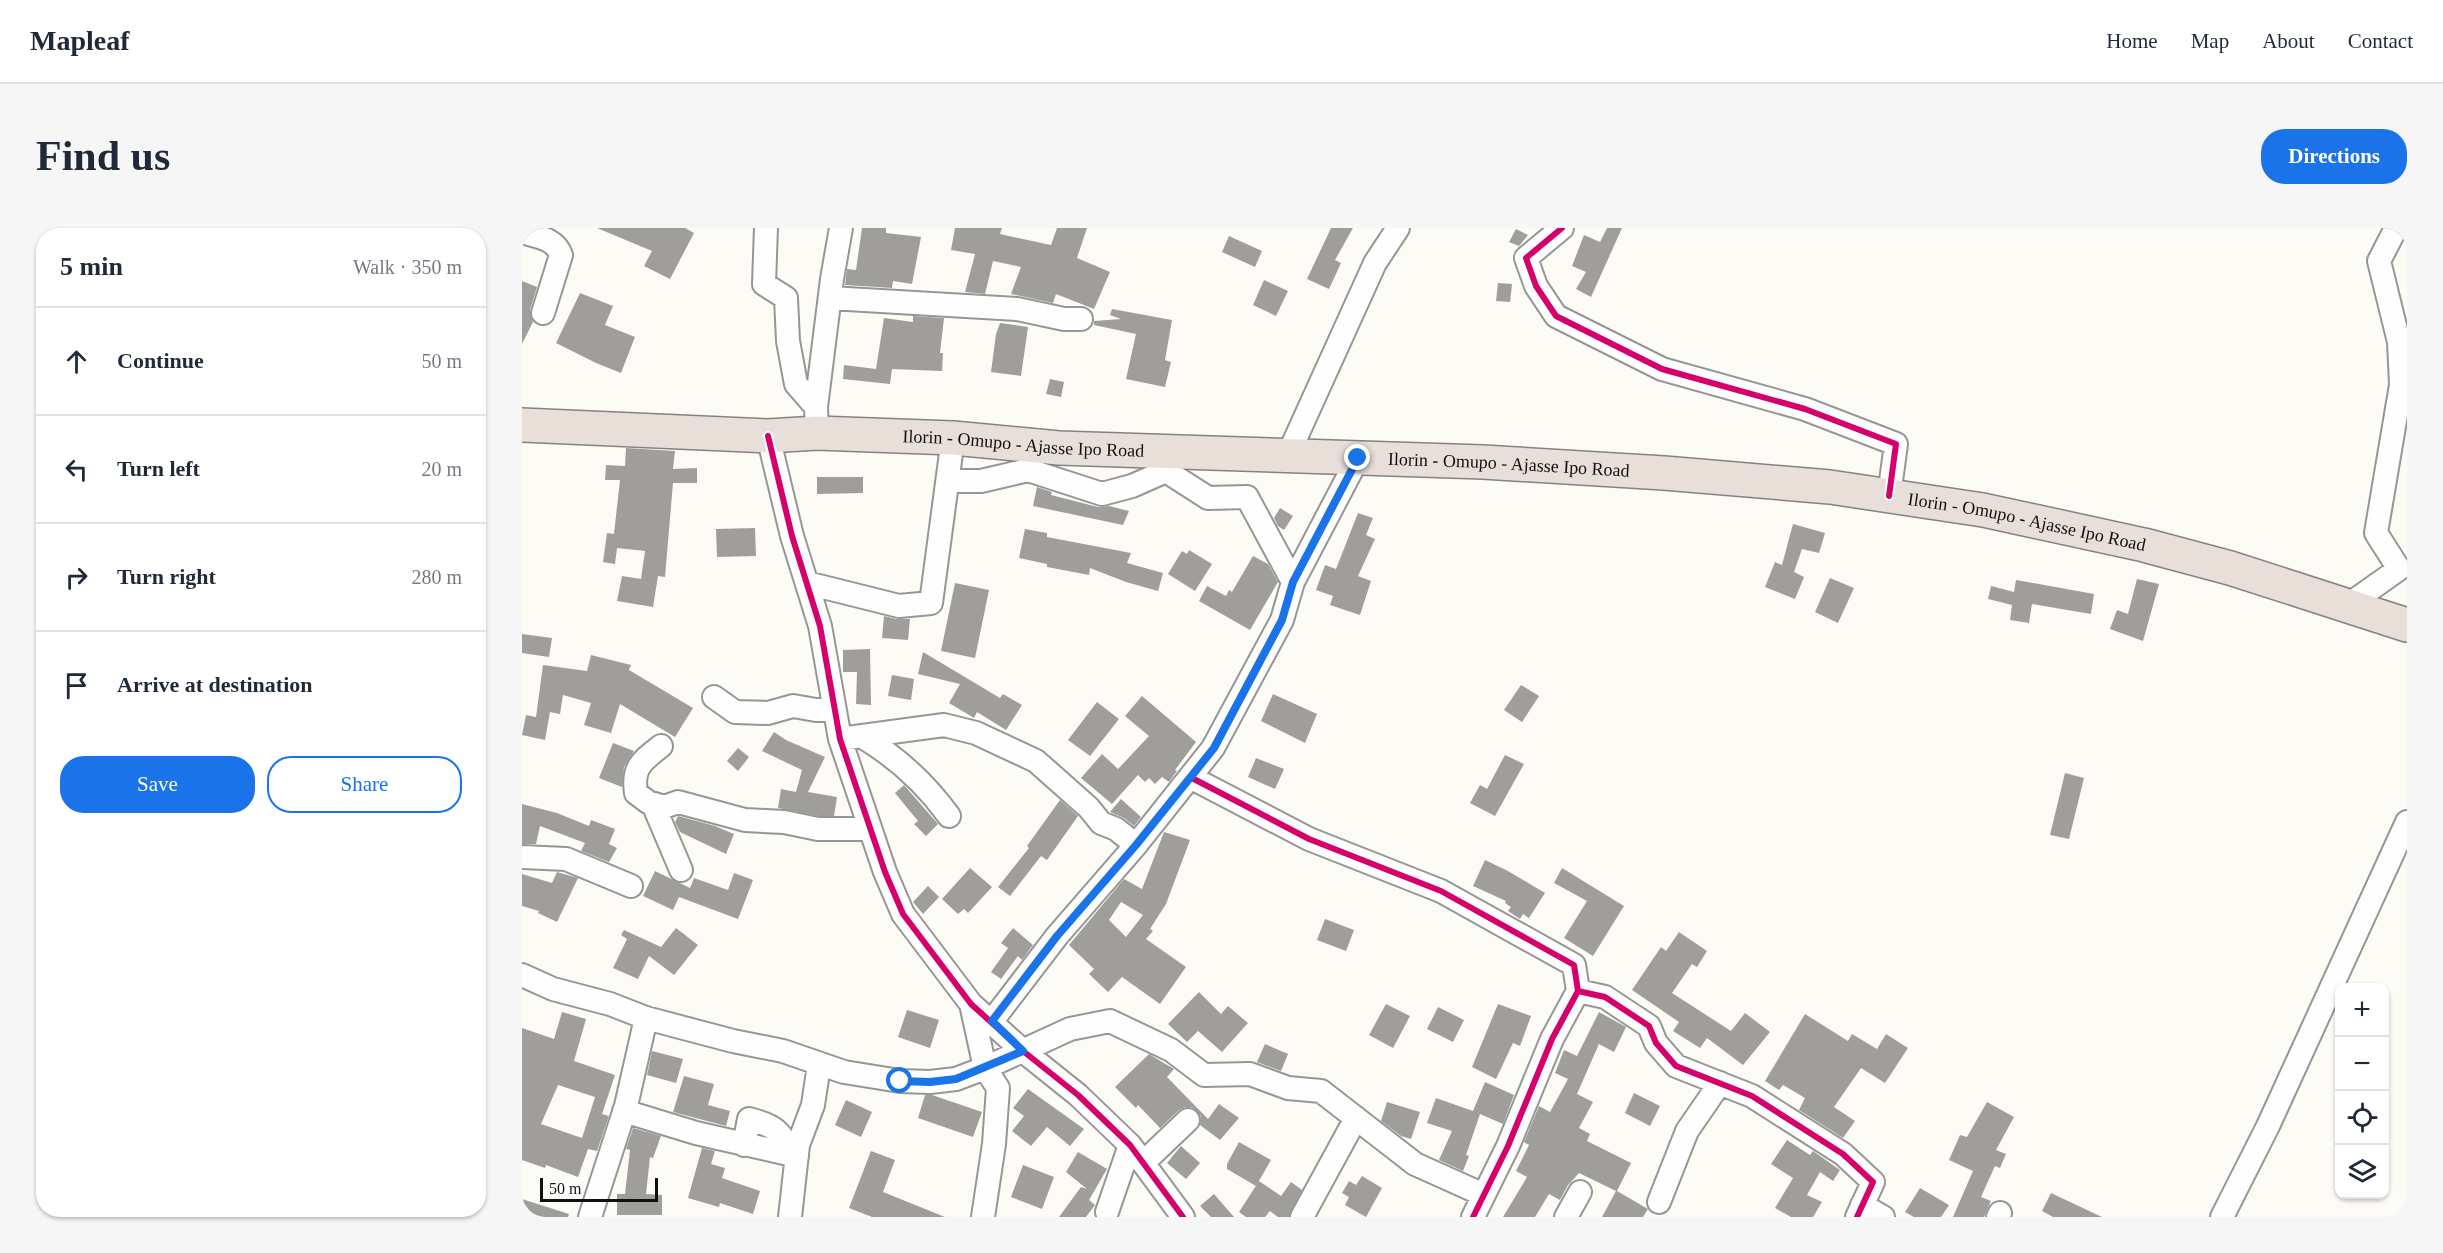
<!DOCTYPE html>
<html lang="en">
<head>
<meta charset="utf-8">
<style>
	body { margin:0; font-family:Georgia,serif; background:#f6f6f7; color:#1f2937 }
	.controls { position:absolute; right:18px; bottom:18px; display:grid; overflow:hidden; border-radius:12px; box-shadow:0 2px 4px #0004 }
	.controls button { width:54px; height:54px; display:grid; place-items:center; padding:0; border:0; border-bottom:2px solid #e0e1e3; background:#fff; color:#1f2937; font:30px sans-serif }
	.scale { position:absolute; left:18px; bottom:15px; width:118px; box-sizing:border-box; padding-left:6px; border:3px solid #101010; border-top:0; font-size:16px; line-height:21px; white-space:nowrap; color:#101010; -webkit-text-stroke:4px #fff; paint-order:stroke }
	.stop { position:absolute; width:18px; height:18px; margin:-14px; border:4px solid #1a73e8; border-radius:50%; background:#fff }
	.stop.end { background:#1a73e8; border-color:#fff; box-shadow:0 2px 6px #0008 }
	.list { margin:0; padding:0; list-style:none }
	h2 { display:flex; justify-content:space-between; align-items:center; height:78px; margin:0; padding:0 24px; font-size:26px }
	h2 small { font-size:20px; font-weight:400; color:#747a83 }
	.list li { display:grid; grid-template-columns:39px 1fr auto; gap:18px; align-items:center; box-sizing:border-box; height:108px; padding:0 24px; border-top:2px solid #e0e1e3 }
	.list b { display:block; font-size:22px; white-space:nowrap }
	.list em { font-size:20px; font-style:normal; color:#747a83 }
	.actions { display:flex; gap:12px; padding:18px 24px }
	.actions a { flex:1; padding:14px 0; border:2px solid #1a73e8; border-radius:24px; text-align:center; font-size:21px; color:#1a73e8 }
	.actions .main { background:#1a73e8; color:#fff }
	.icon { flex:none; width:33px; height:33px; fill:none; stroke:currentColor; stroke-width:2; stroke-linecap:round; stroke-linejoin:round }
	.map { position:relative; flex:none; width:1885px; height:989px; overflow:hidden; border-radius:24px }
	header { display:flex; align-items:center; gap:36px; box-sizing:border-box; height:84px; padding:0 30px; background:#fff; border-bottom:2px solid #e0e1e3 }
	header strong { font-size:28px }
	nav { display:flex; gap:33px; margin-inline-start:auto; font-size:21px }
	.intro { display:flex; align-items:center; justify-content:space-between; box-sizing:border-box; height:144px; padding:0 36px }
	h1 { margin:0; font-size:42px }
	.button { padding:15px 27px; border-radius:24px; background:#1a73e8; color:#fff; font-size:21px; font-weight:700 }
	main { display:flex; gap:36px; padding:0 36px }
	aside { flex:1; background:#fff; border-radius:24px; box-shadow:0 2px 4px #0004 }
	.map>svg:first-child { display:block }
	.building { fill:#a09e9b; fill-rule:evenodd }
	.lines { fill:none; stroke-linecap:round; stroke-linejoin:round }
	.minor-casing { stroke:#969694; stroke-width:26 }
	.highway-casing { stroke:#848381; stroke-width:36 }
	.minor { stroke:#fffefe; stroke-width:22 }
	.highway { stroke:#e8dfd8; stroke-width:33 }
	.cycleway-casing { stroke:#fff; stroke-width:10 }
	.cycleway { stroke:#d6006c; stroke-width:6 }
	.route { stroke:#1a73e8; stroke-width:8 }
	.labels { text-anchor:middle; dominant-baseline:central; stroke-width:6; stroke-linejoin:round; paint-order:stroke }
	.street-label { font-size:18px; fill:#101010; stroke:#fff }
</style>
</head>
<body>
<header>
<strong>Mapleaf</strong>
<nav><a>Home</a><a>Map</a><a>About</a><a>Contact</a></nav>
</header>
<div class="intro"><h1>Find us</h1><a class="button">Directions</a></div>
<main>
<aside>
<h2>5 min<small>Walk · 350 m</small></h2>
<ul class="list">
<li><svg class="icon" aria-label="ahead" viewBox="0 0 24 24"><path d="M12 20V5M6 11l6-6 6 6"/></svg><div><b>Continue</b></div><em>50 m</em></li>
<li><svg class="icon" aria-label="left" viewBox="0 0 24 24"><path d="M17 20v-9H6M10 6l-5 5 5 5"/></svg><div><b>Turn left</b></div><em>20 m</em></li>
<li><svg class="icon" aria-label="right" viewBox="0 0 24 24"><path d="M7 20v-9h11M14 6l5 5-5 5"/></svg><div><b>Turn right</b></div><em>280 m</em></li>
<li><svg class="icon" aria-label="arrive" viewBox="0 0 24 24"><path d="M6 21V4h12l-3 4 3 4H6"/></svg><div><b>Arrive at destination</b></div></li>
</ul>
<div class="actions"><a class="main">Save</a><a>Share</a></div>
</aside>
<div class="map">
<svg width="1885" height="989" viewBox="0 0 1885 989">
	<rect width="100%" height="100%" fill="#fcfbf6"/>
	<path class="building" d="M75,0H163L172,5L148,51L122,38L130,23Z
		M340,0H364V5L399,9L390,56L371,53L370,60L323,57L325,41L334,42Z
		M433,0H480L478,6L529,17L535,0H565L555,30L588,44L572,81L534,66L531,75L489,66L499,39L471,33L463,66L443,64L453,26L429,22Z
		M809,0H831L813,32L819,35L807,61L785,51Z
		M1085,0H1100L1069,69L1054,61L1064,44L1050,38L1062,7L1078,14Z
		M994,1L1006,7L997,18L987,14Z
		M707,8L740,23L733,39L700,24Z
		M742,52L766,63L754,88L731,77Z
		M0,53L15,59L8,82L11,94L0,116Z
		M976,55L990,56L988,74L974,73Z
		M58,65L91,78L83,97L113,109L99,145L74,135L34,115Z
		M590,81L650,92L643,132L649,134L643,159L604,151L614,106L572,97V93L599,91L588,87Z
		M391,88L422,90L418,125H421L420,143L370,141L368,156L321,151L322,137L354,141L362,90L391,94Z
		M478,95L506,99L499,148L469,144L474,106Z
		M528,151L542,154L539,169L524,166Z
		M104,220L153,223L151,241L175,240V255H151L143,349L136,348L131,379L95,373L100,348L119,351L123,323L95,320L93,336L81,334L85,305L92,306L98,252H83L84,237L103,238Z
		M295,249H341V265L295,266Z
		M515,259L530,264L529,267L576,279L587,278L607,283L601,297L511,278Z
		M758,280L771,288L762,302L756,298L752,290Z
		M836,285L851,290L844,307L853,311L836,348L849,353L838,387L808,377L811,368L794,362L803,337L814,341Z
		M1271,296L1303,305L1297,325L1280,321L1272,344L1282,349L1273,371L1243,359L1253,334L1260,337Z
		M233,300L234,328L195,329L194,301Z
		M503,301L525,305V309L609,325L605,335L641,345L636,363L604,354L568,340L567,347L525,339V336L497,330Z
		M667,322L690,336L673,363L646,346L660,323L665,326Z
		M731,328L746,336L756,354L728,402L677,373L685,358L704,368L707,362L710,364Z
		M1308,350L1332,360L1316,395L1293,384Z
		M1615,351L1637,356L1621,413L1588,401L1595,382L1606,386Z
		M1494,352L1572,366L1569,386L1510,376L1507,395L1488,392L1490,377L1466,371L1469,358L1492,364Z
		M433,355L467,362L453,430L419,423Z
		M362,388L374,391H388L386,412L360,410Z
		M0,406L30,410L27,429L0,425Z
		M348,421L349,477L334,476L335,444H321V422Z
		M401,424L478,470L481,466L500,477L484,502L455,484L452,490L427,475L438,456L396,446Z
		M69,427L109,437L107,442L171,480L153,509L98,476L89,505L62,497L69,475L41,467L38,486L28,484L23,512L0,507L4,487L14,489L21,437L65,443Z
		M370,447L392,451L389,472L366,468Z
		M999,457L1017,468L1000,494L982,482Z
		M751,466L795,486L783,515L739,493Z
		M620,468L674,514L653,542L655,543L647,554L640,549L633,556L627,550L623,554L616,547L590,576L559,550L580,526L596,541L627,508L603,488Z
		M575,474L597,491L568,528L546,512Z
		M252,504L264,512L303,529L286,564L315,569L312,588H297L256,580L259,561L274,564L280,542L240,523Z
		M91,515L112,523L102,539L100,559L77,550Z
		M216,520L227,529L216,543L205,533Z
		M983,527L1002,536L973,588L948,575L958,557L965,561Z
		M734,530L762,541L753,561L726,549Z
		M1543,545L1562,550L1547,611L1528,607Z
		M382,557L416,596L404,608L392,596L396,593L373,565Z
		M599,571L619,589L612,598L602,590L588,584Z
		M538,572L556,588L525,632L519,628L488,668L476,659L507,620L505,618Z
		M0,576L35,585L67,598L69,592L93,601L87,616L95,620L87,634L59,623L63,615L18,598L14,616H0Z
		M156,588L193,598L212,606L204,626L158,604L153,594Z
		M642,604L668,612L644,676L628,701L631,703L624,711L664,739L638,776L600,749L586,764L567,746L572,741L547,717L602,651L620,661ZM599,674L621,687L604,709L587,692Z
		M963,632L986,643L1023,665L1007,690L1001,686L998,691L986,683L989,679L983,675L984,673L951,658Z
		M448,640L470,659L446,685L442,681L436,686L420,671Z
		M1040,640L1102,678L1071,728L1042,710L1065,673L1032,655Z
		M133,643L168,660L172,650L206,662L212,645L231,652L216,691L157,669L151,682L121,668Z
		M35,644L56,650L35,694L16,685L17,683L0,678V646L30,655Z
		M406,658L417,669L401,686L391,674Z
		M803,691L832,702L824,723L795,712Z
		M154,700L176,717L152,747L127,728L116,751L91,740L105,711L99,707L102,702L139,719Z
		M491,700L511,717L500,732L496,728L479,751L469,744L486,720L479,715Z
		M1157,704L1185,723L1175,739L1170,736L1150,765L1209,803L1223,785L1248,804L1221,837L1185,810L1178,820L1151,803L1157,794L1110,762L1139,719L1144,723Z
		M677,764L699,786L706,778L726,795L700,824L676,803L665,814L646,796Z
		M864,776L888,788L871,820L847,807Z
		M976,776L1009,788L998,818L991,815L974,851L950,839Z
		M916,779L942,792L931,814L905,801Z
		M385,782L417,792L408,820L376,809Z
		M40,784L64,791L52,833L93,847L80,886L87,888L75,923L66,921L56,949L24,937L23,940L0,932V800L32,811ZM36,857L73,869L60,910L19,896Z
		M1077,784L1104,799L1092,824L1077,816L1055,866L1071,874L1057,900L1068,906L1065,913L1109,935L1095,963L1126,981L1121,989H1080L1094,963L1057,945L1046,957L1038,972L1027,966L1013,989H981L1005,949L994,943L1007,917L1002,914L1017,878L1028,884L1046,851L1033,845L1042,822L1055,828Z
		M1283,786L1326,813L1330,806L1355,821L1364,806L1386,820L1363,855L1339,840L1312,879L1333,893L1321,910L1277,882L1283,870L1261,857L1257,862L1243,853Z
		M743,816L766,826L759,843L735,834Z
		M130,823L161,831L154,855L125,847Z
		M627,826L652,841L645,849L686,891L697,876L717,890L698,912L678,897L679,888L670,879H663L657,882L638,900L616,877L614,880L593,859Z
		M162,848L192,856L186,877L208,883L204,898L151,884Z
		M963,854L992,867L981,896L958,886L944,927L947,928L941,943L917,932L930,903L905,895L914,870L951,883Z
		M506,861L562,901L548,918L525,899L509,918L490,903L502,888L491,880Z
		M1112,865L1138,878L1128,898L1103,885Z
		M403,867H410L460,884L451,909L396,890Z
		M324,872L350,884L339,909L313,897Z
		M865,874L898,884L889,911L879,908L859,893Z
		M1465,874L1492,889L1474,922L1484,926L1478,940L1473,938L1459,969L1469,973L1462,989H1431L1451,943L1427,932L1438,907L1445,909Z
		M111,900L139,908L131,930L128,929L124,966L140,967V987H95V966H103L108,922L104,921Z
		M1265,912L1288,927L1291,923L1318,942L1311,953L1298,944L1285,967L1300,974L1291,989H1269L1253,980L1271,950L1249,936Z
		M717,914L749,932L734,958L705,941V936Z
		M659,918L678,935L664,951L645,935Z
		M180,920L193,923L189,936L203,940L200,950L238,963L231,986L198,975L197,979L166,970Z
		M349,923L373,932L361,964L423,989H350L327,980Z
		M556,924L585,941L567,972L573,977L564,989H537L559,959L565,961L544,944Z
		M501,937L532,949L520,981L489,969Z
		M840,948L860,960L844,989L823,977L827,969L820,965L827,953L834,957Z
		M737,953L759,968L769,954L780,962L767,989H756L748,983L743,989H724L717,984Z
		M1398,960L1427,977L1419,989H1392L1383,984Z
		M1529,965L1580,989H1531L1520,983Z
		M692,966L712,989H689L678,978Z
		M0,971L47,986L46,989H0Z"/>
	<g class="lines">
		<defs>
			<path id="minor" d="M244,0L242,56L264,70L266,113L274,156L294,179L295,205
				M1040,0L1004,30L1014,58L1034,88L1140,141L1283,181L1374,216L1367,268
				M0,4C15,9 33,10 39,27L21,85
				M308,70L495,81L542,91H559
				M294,179L310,51L319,0
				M246,208L270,308L298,398L318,511L363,644L381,686L449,776L501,823L556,867L608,917L661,989
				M766,227L853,35L876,0
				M649,231L644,243L686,270L725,269L771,354
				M426,253H459L506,242L580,266L610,258L644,243
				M285,355L377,378L409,375L431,210
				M1826,377L1877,341L1854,305L1879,157L1877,114L1857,33L1874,0
				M192,469L213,484L246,485L271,478L294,482H313
				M339,508C375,529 403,555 427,588
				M318,511L422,497L454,505L514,533L567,580L579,595L594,601L614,617L535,708L470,793
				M139,518C120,533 110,539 114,565L126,574L142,579L156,574L223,592L262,594L296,601H348
				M668,549L787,611L919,663L1052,737L1056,763
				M131,576L159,642
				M614,617L691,520L760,392L771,354L836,230
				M0,629L44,631L109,658
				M0,747L31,761L88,776L124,790L211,813L261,823L322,844L378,853L408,854L434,851L463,840L476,860L472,916L461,989
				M449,776L463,840L548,801L588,793L649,822L682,847L728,846L766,860L799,863L893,936L962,967
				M102,883L174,905L275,928
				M222,917L227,891C254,898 258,903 271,927
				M621,935L666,892
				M1137,974L1165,903L1198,855
				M1340,977L1361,989
				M585,984L608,917
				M68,989L104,878L124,790
				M268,989L276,917L291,877L297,837
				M780,989L834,890
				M951,989L986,918L1030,811L1056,763L1083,769L1127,798L1134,815L1154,838L1230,868L1321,926L1351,954L1335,989
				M1044,989L1058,964
				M1476,989L1478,985
				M1700,989L1746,898L1885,594"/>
			<g id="highway">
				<path id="s1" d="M0,197L246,208L295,205L431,210L537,220L961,234L1142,245L1308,259L1461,282L1622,317L1708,340L1885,397"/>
			</g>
		</defs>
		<use href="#minor" class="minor-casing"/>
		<use href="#highway" class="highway-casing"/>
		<use href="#minor" class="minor"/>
		<use href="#highway" class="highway"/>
		<defs>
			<path id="cycleway" d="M1040,0L1004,30L1014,58L1034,88L1140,141L1283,181L1374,216L1367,268
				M246,208L270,308L298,398L318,511L363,644L381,686L449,776L501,823L556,867L608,917L661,989
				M668,549L787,611L919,663L1052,737L1056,763
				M951,989L986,918L1030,811L1056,763L1083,769L1127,798L1134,815L1154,838L1230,868L1321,926L1351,954L1335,989"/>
		</defs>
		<use href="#cycleway" class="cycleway-casing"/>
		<use href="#cycleway" class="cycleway"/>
	</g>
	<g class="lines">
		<path class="route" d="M378,853L408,854L434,851L501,823L470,793L535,708L614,617L692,520L760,392L771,354L836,230"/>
	</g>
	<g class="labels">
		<g class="street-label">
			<text stroke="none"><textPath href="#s1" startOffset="502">Ilorin - Omupo - Ajasse Ipo Road</textPath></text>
			<text stroke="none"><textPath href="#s1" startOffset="988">Ilorin - Omupo - Ajasse Ipo Road</textPath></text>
			<text stroke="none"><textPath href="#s1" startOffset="1510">Ilorin - Omupo - Ajasse Ipo Road</textPath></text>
		</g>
	</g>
</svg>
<div class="controls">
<button>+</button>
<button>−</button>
<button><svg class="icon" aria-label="locate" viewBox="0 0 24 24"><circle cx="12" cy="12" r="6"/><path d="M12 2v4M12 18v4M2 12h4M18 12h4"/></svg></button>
<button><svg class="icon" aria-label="layers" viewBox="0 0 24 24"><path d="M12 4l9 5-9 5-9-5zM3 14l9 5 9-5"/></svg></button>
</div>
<div class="scale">50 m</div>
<div class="stop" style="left:378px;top:853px"></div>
<div class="stop end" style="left:836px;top:230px"></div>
</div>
</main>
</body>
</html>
